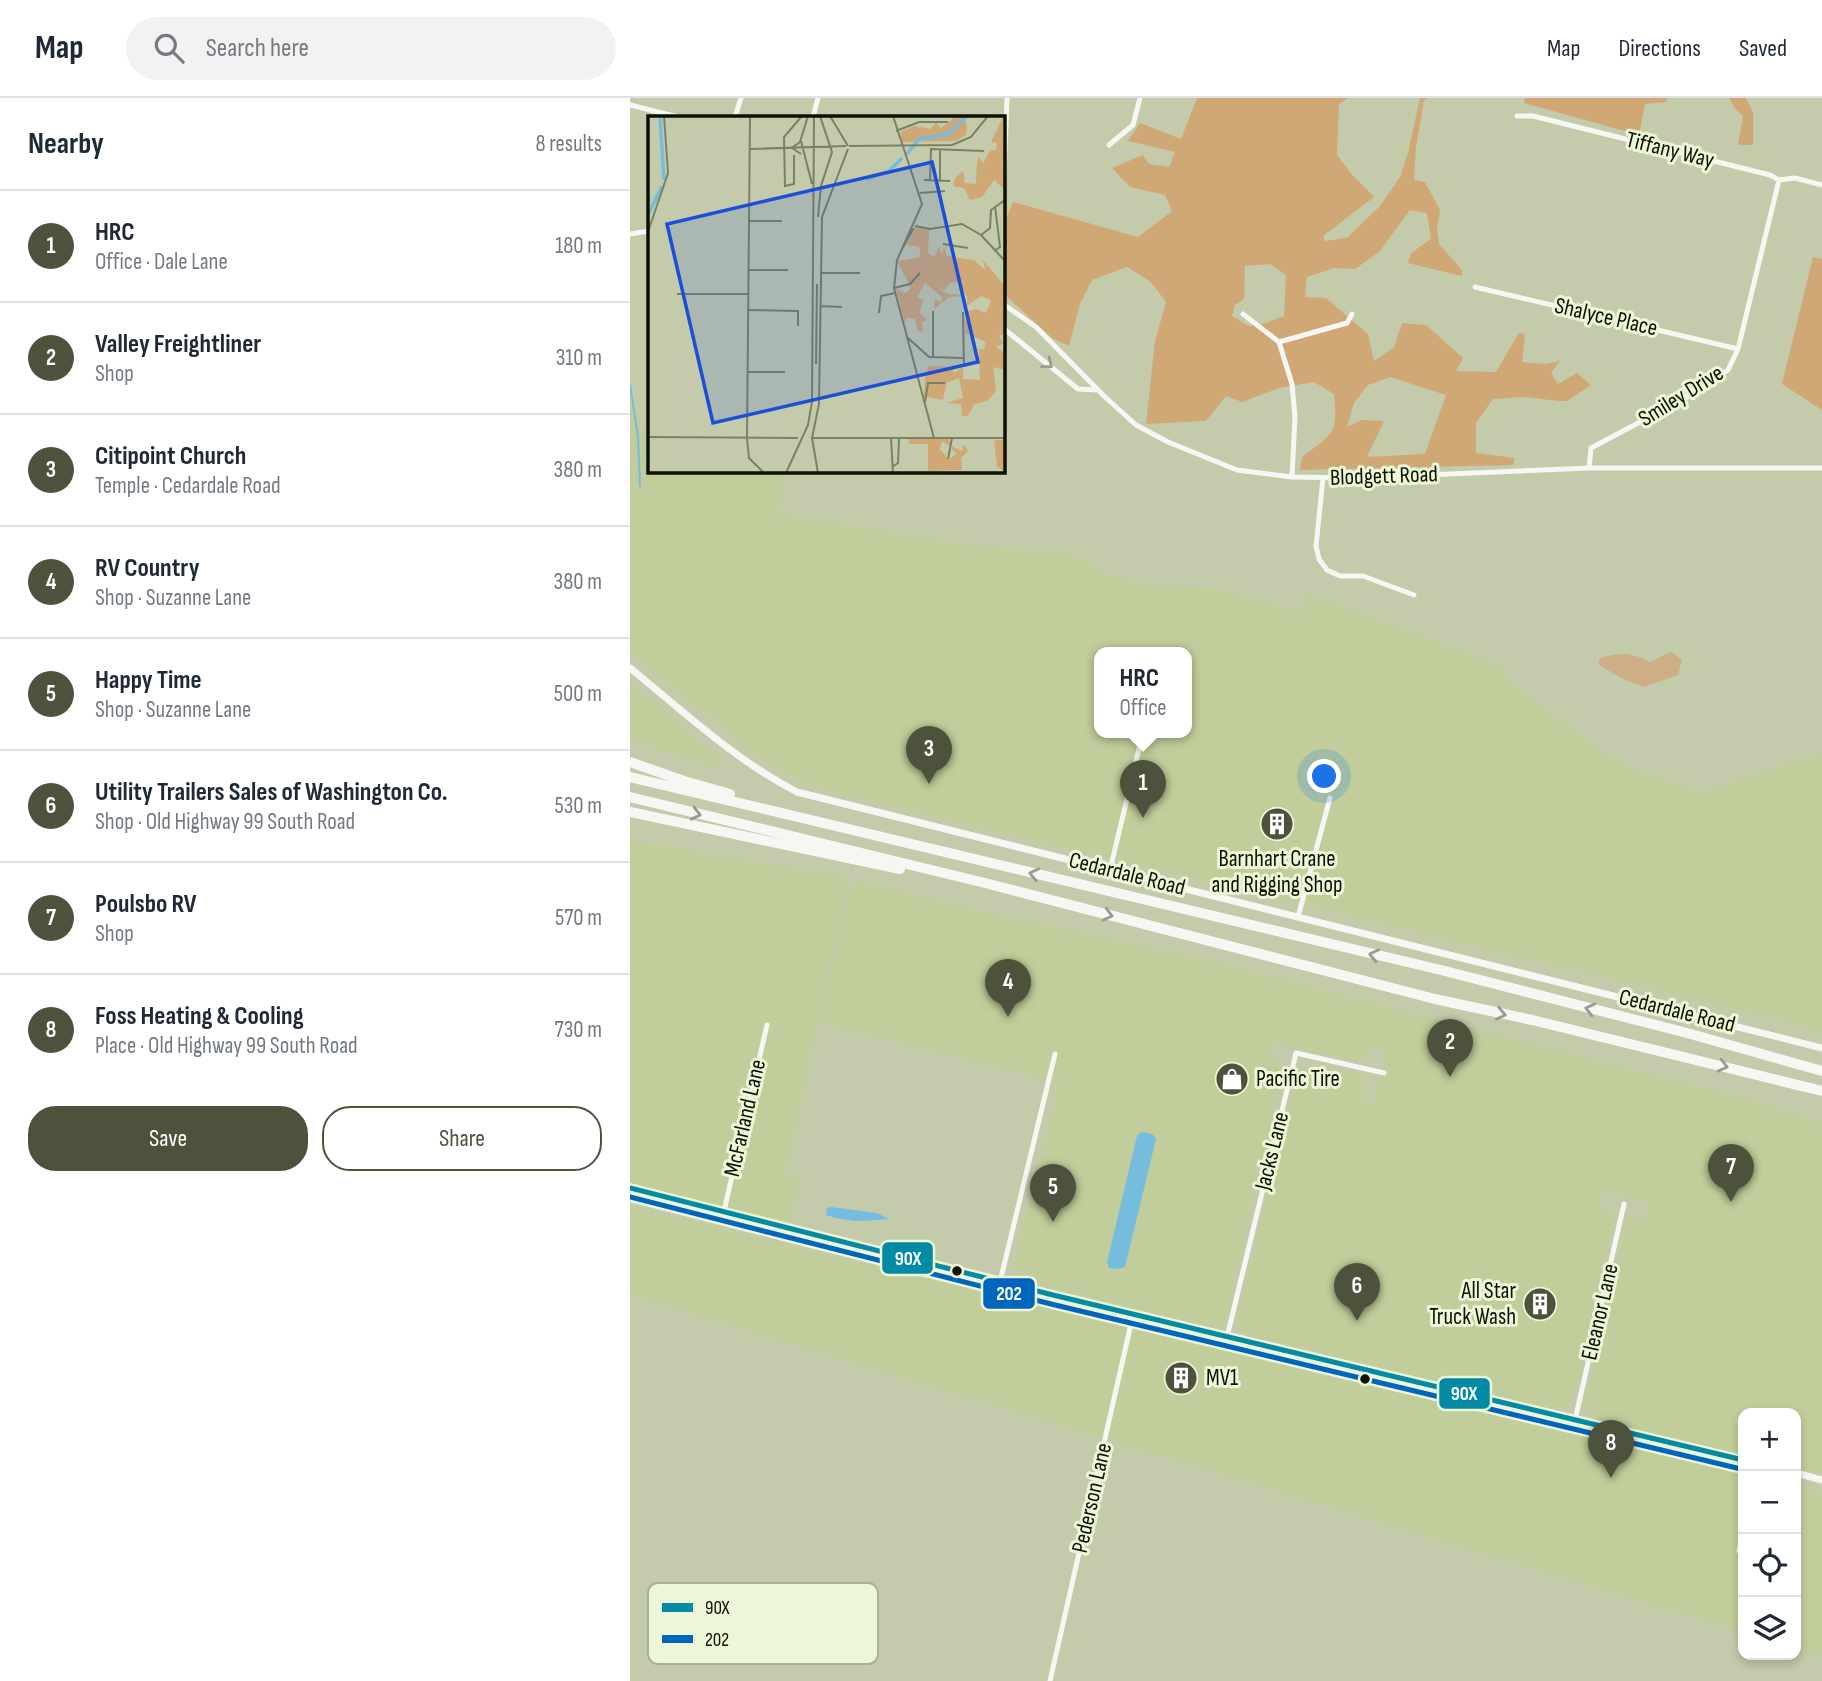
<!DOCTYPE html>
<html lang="en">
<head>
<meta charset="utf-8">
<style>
	body { margin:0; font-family:"Sofia Sans Condensed",sans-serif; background:#f2f2f3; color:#1f2937 }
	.controls { position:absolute; right:21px; bottom:21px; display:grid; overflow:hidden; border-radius:14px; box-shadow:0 4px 10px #0003 }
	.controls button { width:63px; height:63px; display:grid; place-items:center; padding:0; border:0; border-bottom:2px solid #e0e1e3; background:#fff; color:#1f2937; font:35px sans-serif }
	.you { position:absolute; left:695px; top:679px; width:24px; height:24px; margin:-18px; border:5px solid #fff; border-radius:50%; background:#1a73e8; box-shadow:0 0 0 10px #1a73e833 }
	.badge { display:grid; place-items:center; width:46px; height:46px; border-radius:50%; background:#4d523c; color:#fff; font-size:23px; font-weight:700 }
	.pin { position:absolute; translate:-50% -58px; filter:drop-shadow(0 2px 4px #0008) }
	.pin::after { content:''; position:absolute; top:37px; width:24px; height:21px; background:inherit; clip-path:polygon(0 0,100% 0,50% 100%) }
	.popup { position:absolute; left:464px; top:549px; width:98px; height:91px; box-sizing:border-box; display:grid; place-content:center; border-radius:14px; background:#fff; filter:drop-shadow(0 2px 5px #0005); font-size:23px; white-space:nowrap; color:#747a83 }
	.popup b { font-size:26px; color:#1f2937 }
	.popup::after { content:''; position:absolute; left:50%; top:100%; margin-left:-14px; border:14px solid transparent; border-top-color:#fff }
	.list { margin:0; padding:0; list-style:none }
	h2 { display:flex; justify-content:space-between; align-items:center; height:91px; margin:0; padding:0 28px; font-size:30px }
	h2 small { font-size:23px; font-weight:400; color:#747a83 }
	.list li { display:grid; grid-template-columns:46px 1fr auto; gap:21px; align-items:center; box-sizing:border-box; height:112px; padding:0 28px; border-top:2px solid #e0e1e3 }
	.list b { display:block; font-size:26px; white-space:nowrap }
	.list p { margin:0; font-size:23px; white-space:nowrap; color:#747a83 }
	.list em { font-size:23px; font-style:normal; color:#747a83 }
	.actions { display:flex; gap:14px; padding:21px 28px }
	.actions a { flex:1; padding:16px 0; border:2px solid #4d523c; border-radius:28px; text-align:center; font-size:24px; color:#4d523c }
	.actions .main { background:#4d523c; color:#fff }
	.icon { flex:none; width:38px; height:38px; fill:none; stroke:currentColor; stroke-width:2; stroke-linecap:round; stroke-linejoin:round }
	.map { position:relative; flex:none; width:1192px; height:1583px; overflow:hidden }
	header { display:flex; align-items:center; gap:42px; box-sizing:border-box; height:98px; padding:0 35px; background:#fff; border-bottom:2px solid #e0e1e3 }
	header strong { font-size:33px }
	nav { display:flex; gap:38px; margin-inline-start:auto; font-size:24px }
	.search { width:490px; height:63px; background:#f2f2f3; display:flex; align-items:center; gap:18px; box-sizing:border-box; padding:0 24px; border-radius:38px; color:#747a83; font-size:26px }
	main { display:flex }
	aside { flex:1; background:#fff }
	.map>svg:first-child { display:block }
	.built { fill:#c1cd9a; fill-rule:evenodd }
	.green { fill:#ceae84 }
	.forest { fill:#d0a875; fill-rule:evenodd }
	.water { fill:#76bcdd }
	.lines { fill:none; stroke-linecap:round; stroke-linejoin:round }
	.stream { stroke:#76bcdd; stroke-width:2 }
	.minor { stroke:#f6f7f2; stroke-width:5 }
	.tertiary { stroke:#f6f7f2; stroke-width:7 }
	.motorway { stroke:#f6f7f2; stroke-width:10 }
	.bus-1-casing { stroke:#eef6d8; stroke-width:10 }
	.bus-2-casing { stroke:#eef6d8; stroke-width:10 }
	.bus-1 { stroke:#038ba5; stroke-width:5 }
	.bus-2 { stroke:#0065bd; stroke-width:5 }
	.oneway { stroke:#999b91 }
	.bus-dot { fill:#0d1100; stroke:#eef6d8; stroke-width:2.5 }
	.labels { text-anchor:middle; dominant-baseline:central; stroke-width:6; stroke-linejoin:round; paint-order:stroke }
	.street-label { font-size:23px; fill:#0d1100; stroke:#eef6d8 }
	.poi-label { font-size:23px; fill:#0d1100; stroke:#eef6d8; text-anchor:start }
	.inset-river { fill:none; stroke:#76bcdd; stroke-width:3.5 }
	.inset-road { fill:none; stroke:#7b8167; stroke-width:2 }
	.view { fill:#1d4ed8; fill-opacity:0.15; stroke:#1d4ed8; stroke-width:3.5 }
	.inset-edge { fill:none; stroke:#0d1100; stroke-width:3.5 }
	.key { fill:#eef6d8; stroke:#aab197; stroke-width:2 }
	.key-label { font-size:19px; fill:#0d1100 }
	.line-badge { stroke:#eef6d8; stroke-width:2.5 }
	.badge-label { font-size:19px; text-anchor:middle; font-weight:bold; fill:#fff }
</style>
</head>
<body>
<header>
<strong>Map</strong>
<div class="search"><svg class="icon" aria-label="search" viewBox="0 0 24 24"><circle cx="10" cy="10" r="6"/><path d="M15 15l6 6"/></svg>Search here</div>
<nav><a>Map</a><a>Directions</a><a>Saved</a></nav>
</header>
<main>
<aside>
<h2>Nearby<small>8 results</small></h2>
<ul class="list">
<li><span class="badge">1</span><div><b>HRC</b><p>Office · Dale Lane</p></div><em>180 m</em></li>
<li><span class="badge">2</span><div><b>Valley Freightliner</b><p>Shop</p></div><em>310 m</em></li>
<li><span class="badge">3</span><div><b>Citipoint Church</b><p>Temple · Cedardale Road</p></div><em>380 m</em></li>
<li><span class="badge">4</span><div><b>RV Country</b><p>Shop · Suzanne Lane</p></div><em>380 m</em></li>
<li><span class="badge">5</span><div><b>Happy Time</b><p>Shop · Suzanne Lane</p></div><em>500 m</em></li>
<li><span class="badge">6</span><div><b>Utility Trailers Sales of Washington Co.</b><p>Shop · Old Highway 99 South Road</p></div><em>530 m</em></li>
<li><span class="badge">7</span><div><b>Poulsbo RV</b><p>Shop</p></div><em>570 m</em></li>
<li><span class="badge">8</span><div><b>Foss Heating &amp; Cooling</b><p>Place · Old Highway 99 South Road</p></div><em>730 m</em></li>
</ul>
<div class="actions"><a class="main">Save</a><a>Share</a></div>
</aside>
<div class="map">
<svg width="1192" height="1583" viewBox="0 0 1192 1583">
	<rect width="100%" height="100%" fill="#c4cbab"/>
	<path class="built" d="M0,297L4,303L10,328L19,331V373H157L147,416L347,449L429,453L445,458L470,474L496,483L526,489L583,490L670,514L676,495L873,569L871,577L947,635L1004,673L1070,695L1192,655V934L1170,926L204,694L164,680L124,655L0,554ZM469,554H557V634H469Z
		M0,583L89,660L87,671L11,646L0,638Z
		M0,745L22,746L219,780L155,1076L171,1080L160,1126L0,1086Z
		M223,783L323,807L583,864L1097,996L1173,1018L1192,1025V1375L1166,1369V1315H1113V1357L962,1321L954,1306L998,1118L1016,1122L1020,1104L973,1094L969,1111L984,1116L942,1302L934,1309L923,1312L622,1240L609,1231L608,1219L666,974L677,966L724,974L734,982L731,1003L745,1005L757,953L739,948L735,960L725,963L644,944L640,959L651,963L652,976L592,1232L393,1183L386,1177L384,1167L430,984L190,924Z
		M0,1109L680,1274L1113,1376V1534L0,1197Z
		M1166,1389L1192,1395V1557L1166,1549Z"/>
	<path class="green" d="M1041,554L1052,562L1048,577L1014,589L995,582L969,567V561C987,553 1003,555 1020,564Z"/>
	<path class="forest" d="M567,0H718L709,6L707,57L723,78L744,99L693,138L695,143L717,140L750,108L770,79L778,55L790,0H797L794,2L786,49L784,82L795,84L810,112L807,132L809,146L832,172V178L778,165L781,155L801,141L797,115L780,112L749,154L725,171L704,170L677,179L675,199L696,200L738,236L744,263L764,249L772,225L796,227L833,260L826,273L866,274L889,235L895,236L892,264L914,266L930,263L921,275L928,286L947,275L961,287L937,303H928L895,299L863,301L846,325V355L885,360L883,367L670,372L672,359C703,336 708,336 704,296L684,284L649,290L612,304L596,298L576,323L516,326L525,243L536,204L521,184L497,169L462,182L450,206L439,248L422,240L373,195V128L383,104L508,139L542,113L535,97L500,89L482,70L513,57L519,66L539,69L545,54L498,43L510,25L551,41ZM640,166L656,177L654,218L633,226L619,228L602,218L605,207L614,201L615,168ZM760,279L816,297L795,356L737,359L754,323L732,322L717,329L724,305L738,287Z
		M895,0H1038L1035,4L1015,6L1009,37L894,5Z
		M1099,0H1116L1123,14V47H1108L1113,18L1104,9Z
		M1183,159L1192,161V312L1152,286Z"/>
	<path class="water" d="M511,1034L522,1036L526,1041L495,1169L489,1171L479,1170L477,1164L507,1038Z
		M201,1109L247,1115L259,1121C233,1123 221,1125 196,1117L197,1110Z"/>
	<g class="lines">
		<path class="stream" d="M0,287L8,338L10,388"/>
		<path class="minor" d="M0,7L48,19
			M887,18H903L1140,77L1149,82L1165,80L1192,87
			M105,19L111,0
			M183,19L188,0
			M479,47L503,27L510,0
			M373,106L377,0
			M0,136L19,133
			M845,189L1108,251
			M373,206L406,229L474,298L506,327L538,344L607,372L662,379L724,380L959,370H1192
			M613,216L649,244L662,286L665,319L662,379
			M373,230L448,291L467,292
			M649,244L717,225L722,216
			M959,370L961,350L1057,299L1098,272L1108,251L1149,82
			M693,380L686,448L689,461L697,472L710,478H733L784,497
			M480,772L513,634
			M668,819L700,700
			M94,1113L137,927
			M370,1184L425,956
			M597,1239L666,955L754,975
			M945,1322L994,1106
			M1109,1453L1113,1435
			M420,1583L503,1217"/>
		<path class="tertiary" d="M0,570C54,614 105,662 167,694L1192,950
			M0,1090L423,1197L1113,1362
			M1166,1375L1192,1382"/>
		<path class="motorway" d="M0,664L54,683L100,696
			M0,679L811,872L1057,935L1192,973
			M0,699L355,785L805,901L902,922L1192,993
			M0,714L270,771"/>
		<defs>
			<path id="bus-1" d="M0,1090L423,1197L1113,1362"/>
			<path id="bus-2" d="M0,1099L421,1206L1111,1371"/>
		</defs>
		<use href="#bus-1" class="bus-1-casing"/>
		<use href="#bus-2" class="bus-2-casing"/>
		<use href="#bus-1" class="bus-1"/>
		<use href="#bus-2" class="bus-2"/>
	</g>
	<defs><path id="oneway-chevron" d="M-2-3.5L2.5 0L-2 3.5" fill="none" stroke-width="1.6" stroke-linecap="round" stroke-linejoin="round" transform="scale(1.75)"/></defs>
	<g class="oneway">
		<use href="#oneway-chevron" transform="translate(418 266) rotate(39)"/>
		<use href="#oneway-chevron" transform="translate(66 716) rotate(14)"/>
		<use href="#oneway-chevron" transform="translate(404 776) rotate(-167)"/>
		<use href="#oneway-chevron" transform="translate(478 817) rotate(14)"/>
		<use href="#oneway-chevron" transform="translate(744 857) rotate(-167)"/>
		<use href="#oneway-chevron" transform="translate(960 911) rotate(-166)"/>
		<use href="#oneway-chevron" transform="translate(871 916) rotate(12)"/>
		<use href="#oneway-chevron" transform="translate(1093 968) rotate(14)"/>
	</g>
	<defs>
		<symbol id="building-disc" viewBox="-11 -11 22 22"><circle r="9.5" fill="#4d523c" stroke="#eef6d8"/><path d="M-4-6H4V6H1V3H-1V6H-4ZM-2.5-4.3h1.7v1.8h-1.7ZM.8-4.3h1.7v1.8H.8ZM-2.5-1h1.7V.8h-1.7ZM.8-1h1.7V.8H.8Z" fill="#fff"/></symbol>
		<symbol id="shop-disc" viewBox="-11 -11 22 22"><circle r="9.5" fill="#4d523c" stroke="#eef6d8"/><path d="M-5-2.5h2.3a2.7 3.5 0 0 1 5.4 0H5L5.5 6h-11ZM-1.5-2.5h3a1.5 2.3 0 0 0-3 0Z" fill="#fff"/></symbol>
	</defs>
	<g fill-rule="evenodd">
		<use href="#building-disc" x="628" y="707" width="38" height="38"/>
		<use href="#shop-disc" x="583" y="962" width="38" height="38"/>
		<use href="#building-disc" x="891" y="1187" width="38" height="38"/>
		<use href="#building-disc" x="532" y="1261" width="38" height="38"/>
	</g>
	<g class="bus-dot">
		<circle cx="327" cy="1173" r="6"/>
		<circle cx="735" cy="1281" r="6"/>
	</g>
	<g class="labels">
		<g class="street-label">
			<text transform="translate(1040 52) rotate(14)">Tiffany Way</text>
			<text transform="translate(976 219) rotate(13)">Shalyce Place</text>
			<text transform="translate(1051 298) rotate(-32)">Smiley Drive</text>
			<text transform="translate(754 378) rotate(-2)">Blodgett Road</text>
			<text transform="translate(497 776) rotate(14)">Cedardale Road</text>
			<text transform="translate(1047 913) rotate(14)">Cedardale Road</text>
			<text transform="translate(115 1020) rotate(-77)">McFarland Lane</text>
			<text transform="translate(642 1053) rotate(-76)">Jacks Lane</text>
			<text transform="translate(970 1214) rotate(-77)">Eleanor Lane</text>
			<text transform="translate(462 1400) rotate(-77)">Pederson Lane</text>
		</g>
		<g class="poi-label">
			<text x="647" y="761" text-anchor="middle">Barnhart Crane<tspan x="647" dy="26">and Rigging Shop</tspan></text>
			<text x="626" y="981">Pacific Tire</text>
			<text x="886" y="1193" text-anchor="end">All Star<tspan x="886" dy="26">Truck Wash</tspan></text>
			<text x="576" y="1280">MV1</text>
		</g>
	</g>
	<g transform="translate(18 18)">
		<rect width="357" height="357" fill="#c4cbab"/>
		<path d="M308,0H316L319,10L318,19L308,25L254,26L253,16L266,10L283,13L288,6L293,12ZM355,1L357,74L346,64L334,81L322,84L316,72L305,70L307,62L315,55L317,67L328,68L329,46L331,41L335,47L342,35L348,34L349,27L343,26ZM270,107V112L281,114L280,137L286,141L291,130L294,139L296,131L299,140L326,144L337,154L335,144L357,170V218L351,220L356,227L348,231L357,237V254L345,251L348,275L339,285L326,288L320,300H314L313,288L298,287L315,282L311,262L299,266L295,284L276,280L277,261L281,250L303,251L306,257L315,251V263L332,264L331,234H319L336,233L338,226L317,217L318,196L328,193L338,197L343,184L333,180L319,190V181L311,166L302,167L296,175L288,168L295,176L301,178L315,179L316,180L301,181L286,193L287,183L292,186L295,182L277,167L269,181L276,184L271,196L279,204L274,206L275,216L270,215L267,203L258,202L257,208L248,173L258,177L263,172L249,145L273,141L271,131L259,129ZM261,323H301L302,330L294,325L292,333L301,344L309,337L304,334V330L314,335L316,328L320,335L313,342L314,354L280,355V328H261ZM346,324H357V357L349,350Z" fill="#d0a875"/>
		<path class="inset-river" d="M12,0L16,64M259,38L271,23L300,18L319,0M219,63L241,55L254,42M1,97L14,70"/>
		<path class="inset-road" d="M102,0L99,322L101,342L115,356M182,0L200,30M245,0L274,88L249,144L246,172L286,322M248,15L271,6H300M153,25L164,68M201,30L304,29L323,21L340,0M102,33L198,30M153,38L144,32L152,26L160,0M146,39V68L137,70L136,21L154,0M276,64L302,65M282,65L283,33L336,35M292,65V33M272,77L297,75M170,101L173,70L184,36L172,0M101,105H134M267,110L282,113L314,108L333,119L357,145M0,116L20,57L16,0M333,119L342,112L343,94L357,84M295,128L320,132M253,135L266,112M346,135L352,131L347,90M100,154H140M173,157H212M246,172L262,168L272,157M29,178H100M173,190L194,191M99,194L150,195V210M315,196L316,251M231,197L233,180L247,177M259,221L281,241L315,242M285,242V195M168,248L169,168M99,256H137M277,286L280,267H297M0,321L150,322M164,322H357M243,322L245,357M300,343L304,322M244,351L250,347L251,323M138,357L160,309L164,286L166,0M170,357L164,322L171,288L174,101L200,33"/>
		<path class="view" d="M284,46L330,246L65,307L19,108Z"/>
		<rect width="357" height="357" class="inset-edge"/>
	</g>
	<rect x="18" y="1485" width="230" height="81" rx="10" class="key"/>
	<rect x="32" y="1505" width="31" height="9" fill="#038ba5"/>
	<rect x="32" y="1537" width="31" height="8" fill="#0065bd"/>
	<g class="key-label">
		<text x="75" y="1516">90X</text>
		<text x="75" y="1548">202</text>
	</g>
	<g class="line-badge">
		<rect x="251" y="1143" width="53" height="34" rx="7" fill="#038ba5"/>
		<rect x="352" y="1179" width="54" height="33" rx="7" fill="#0065bd"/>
		<rect x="808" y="1279" width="53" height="33" rx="7" fill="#038ba5"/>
	</g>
	<g class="badge-label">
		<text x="278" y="1167">90X</text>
		<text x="379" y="1202">202</text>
		<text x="834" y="1302">90X</text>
	</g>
</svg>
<div class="controls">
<button>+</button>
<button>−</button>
<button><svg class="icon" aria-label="locate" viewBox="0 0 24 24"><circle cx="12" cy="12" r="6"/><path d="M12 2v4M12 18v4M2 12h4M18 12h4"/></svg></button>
<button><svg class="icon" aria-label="layers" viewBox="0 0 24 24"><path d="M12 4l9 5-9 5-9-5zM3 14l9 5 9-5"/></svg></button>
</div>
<div class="you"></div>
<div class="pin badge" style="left:513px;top:720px">1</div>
<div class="popup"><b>HRC</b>Office</div>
<div class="pin badge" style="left:820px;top:979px">2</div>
<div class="pin badge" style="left:299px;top:686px">3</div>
<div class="pin badge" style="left:378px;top:919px">4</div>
<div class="pin badge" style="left:423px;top:1124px">5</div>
<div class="pin badge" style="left:727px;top:1223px">6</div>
<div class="pin badge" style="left:1101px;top:1104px">7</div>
<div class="pin badge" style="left:981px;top:1380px">8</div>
</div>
</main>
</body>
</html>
